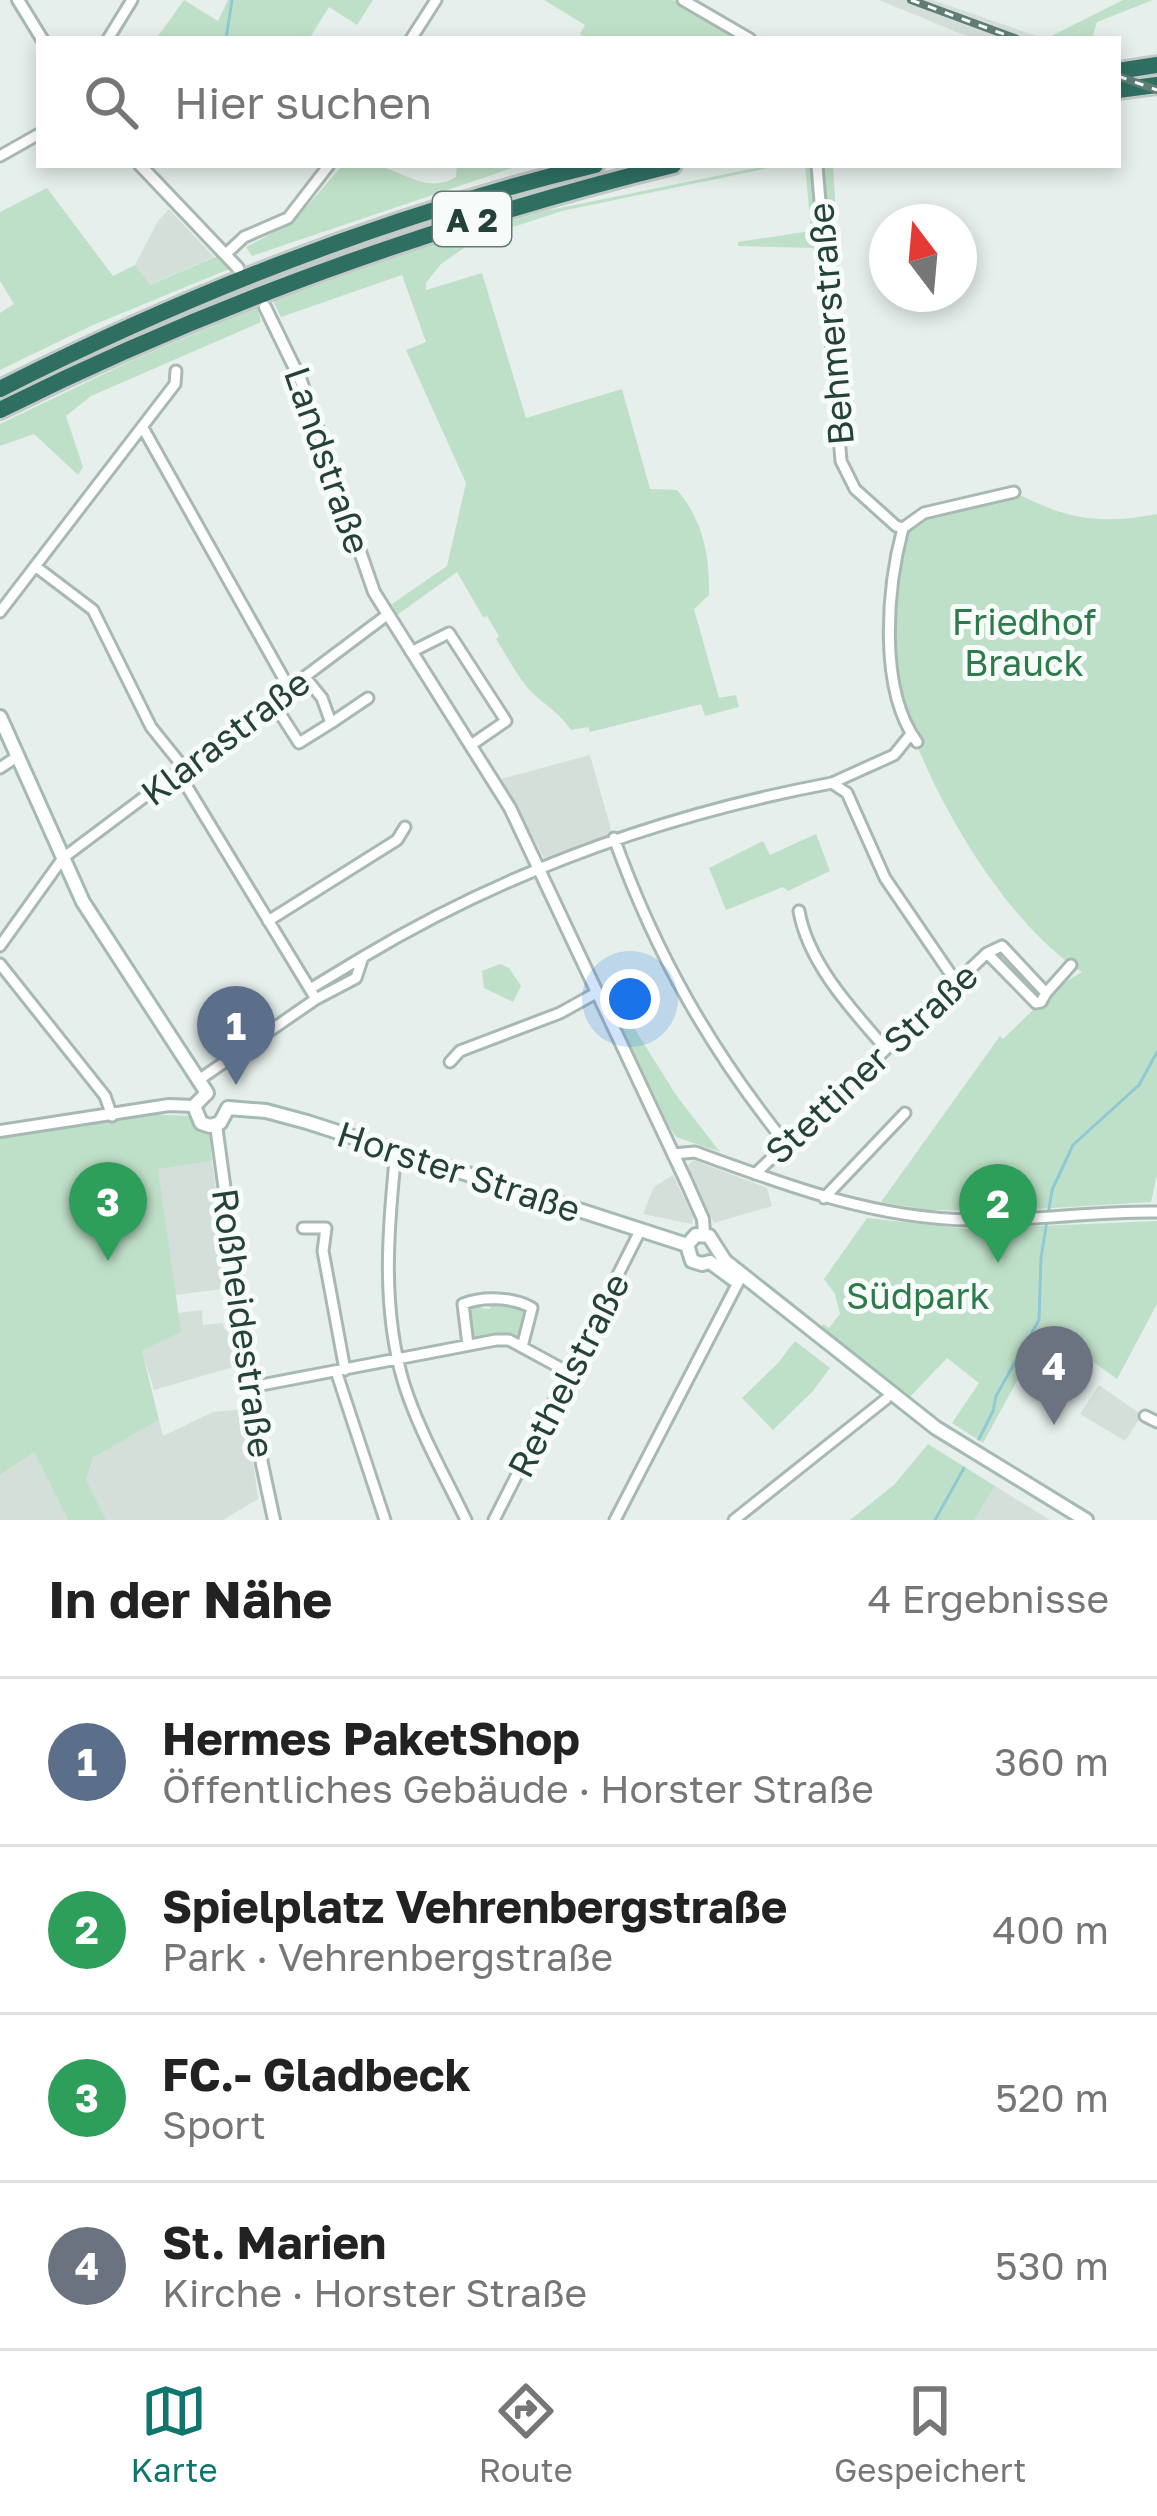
<!DOCTYPE html>
<html lang="de">
<head>
<meta charset="utf-8">
<style>
	body { margin:0; font-family:"Golos Text",sans-serif; background:#f2f2f2; color:#222 }
	.compass { position:absolute; left:869px; top:204px; width:108px; height:108px; border-radius:50%; background:#fff; box-shadow:0 6px 18px #0003; rotate:344deg }
	.you { position:absolute; left:630px; top:999px; width:42px; height:42px; margin:-30px; border:9px solid #fff; border-radius:50%; background:#1a73e8; box-shadow:0 0 0 18px #1a73e833 }
	.badge { display:grid; place-items:center; width:78px; height:78px; border-radius:50%; background:#0f766e; color:#fff; font-size:39px; font-weight:700 }
	.pin { position:absolute; translate:-50% -99px; filter:drop-shadow(0 3px 6px #0008) }
	.pin::after { content:''; position:absolute; top:63px; width:42px; height:36px; background:inherit; clip-path:polygon(0 0,100% 0,50% 100%) }
	.list { margin:0; padding:0; list-style:none }
	h2 { display:flex; justify-content:space-between; align-items:center; height:156px; margin:0; padding:0 48px; font-size:51px }
	h2 small { font-size:39px; font-weight:400; color:#767676 }
	.list li { display:grid; grid-template-columns:78px 1fr auto; gap:36px; align-items:center; box-sizing:border-box; height:168px; padding:0 48px; border-top:3px solid #e0e0e0 }
	.list b { display:block; font-size:45px; white-space:nowrap }
	.list p { margin:0; font-size:39px; white-space:nowrap; color:#767676 }
	.list em { font-size:39px; font-style:normal; color:#767676 }
	.icon { flex:none; width:66px; height:66px; fill:none; stroke:currentColor; stroke-width:2; stroke-linecap:round; stroke-linejoin:round }
	.map { position:relative; flex:none; width:1157px; height:1520px; overflow:hidden }
	.search { position:absolute; background:#fff; box-shadow:0 6px 18px #0003; left:36px; right:36px; top:36px; height:132px; display:flex; align-items:center; gap:30px; box-sizing:border-box; padding:0 42px; border-radius:0px; color:#767676; font-size:45px }
	.sheet { height:828px; background:#fff }
	nav { display:flex; justify-content:space-around; align-items:center; box-sizing:border-box; height:168px; border-top:3px solid #e0e0e0; background:#fff; font-size:33px; color:#767676 }
	nav a { display:grid; justify-items:center; gap:6px }
	nav .on { color:#0f766e }
	.map>svg:first-child { display:block }
	.built { fill:#d4dfda }
	.green { fill:#bfe0c8 }
	.lines { fill:none; stroke-linecap:round; stroke-linejoin:round }
	.stream { stroke:#8ec9d4; stroke-width:3 }
	.minor-casing { stroke:#a8b8b2; stroke-width:15 }
	.tertiary-casing { stroke:#a8b8b2; stroke-width:16 }
	.secondary-casing { stroke:#a4bbb3; stroke-width:18 }
	.motorway-casing { stroke:#c2cac8; stroke-width:22 }
	.minor { stroke:#fff; stroke-width:9 }
	.tertiary { stroke:#fff; stroke-width:10 }
	.secondary { stroke:#fff; stroke-width:12 }
	.motorway { stroke:#2f6f62; stroke-width:16 }
	.rail-casing { stroke:#5f7d75; stroke-width:8 }
	.rail { stroke:#f7fbf9; stroke-width:3; stroke-dasharray:9; stroke-linecap:butt }
	.labels { text-anchor:middle; dominant-baseline:central; stroke-width:10; stroke-linejoin:round; paint-order:stroke }
	.shield { fill:#f7fbf9; stroke:#637a73; stroke-width:3 }
	.shield-label { font-size:33px; font-weight:bold; fill:#24423a }
	.street-label { font-size:36px; fill:#24423a; stroke:#f7fbf9 }
	.park-label { font-size:36px; fill:#2d7a4b; stroke:#f7fbf9 }
</style>
</head>
<body>
<div class="map">
<svg width="1157" height="1520" viewBox="0 0 1157 1520">
	<rect width="100%" height="100%" fill="#e6efeb"/>
	<path class="built" d="M879,0H933L1045,39H974Z
		M169,209L214,257L149,285L135,265L158,221Z
		M590,755L612,833L544,858L501,779Z
		M693,1160L767,1188L772,1206L714,1223L688,1166Z
		M212,1161L230,1288L175,1295L157,1168Z
		M673,1175L693,1217L692,1224L643,1214L654,1187Z
		M202,1310L203,1325L223,1323L224,1329L235,1328L240,1365L154,1390L142,1351L180,1332L178,1313Z
		M1099,1385L1142,1415L1125,1441L1080,1414Z
		M246,1409L258,1499L223,1520H106L86,1480L95,1456L159,1420L163,1436L213,1412Z
		M34,1452L68,1520H0V1475Z
		M995,1486L1050,1520H974Z"/>
	<path class="green" d="M184,0L218,21L228,0H373L357,25L329,7L309,39H156Z
		M544,0H673L741,39H586L580,34L585,25Z
		M1123,0H1153L1097,22L1093,35L1100,39H1045Z
		M343,165C355,165 371,163 382,167C408,175 430,193 456,177L457,165H521L252,256L246,247L292,223Z
		M770,165H783L562,211L513,227L467,246L441,264L426,283V290L482,273L526,418L622,389L650,489L677,490C703,520 710,556 709,595L694,609L719,698L736,695L739,707L705,716L701,704L590,732L588,727L571,730C557,709 540,703 527,687C514,671 507,656 496,639L499,636L487,616L483,617L457,572L397,615L392,604L447,566L466,483L406,350L426,342L402,275L281,317L273,301L425,246L545,211Z
		M805,165H833L841,295L831,328L823,317L813,248L738,246V242L811,231Z
		M47,188L113,276L135,265L150,285L222,254L234,267L93,325L0,370V313L14,304L0,281V212Z
		M257,307L261,322L91,396L66,416L83,467L78,475L34,434L0,446V424L131,361Z
		M1014,492C1065,519 1100,525 1157,514V1175L1151,1202L1004,1211L927,1210L881,1202L1000,1036L1003,1039L1035,1008L1038,1011L1060,985L1082,972C995,917 905,754 890,654C887,633 893,610 895,589C898,563 899,541 912,519Z
		M816,834L830,871L788,891L783,887L726,910L709,868L763,841L770,855Z
		M500,964L509,968L521,986L513,1002L484,988L482,971Z
		M626,1015L676,1095L720,1152L676,1137L670,1128L618,1020Z
		M142,1114L192,1116L209,1129L212,1161L158,1169L181,1332L142,1351L159,1420L94,1457L86,1480L106,1520H68L34,1452L0,1475V1132Z
		M867,1218L968,1229L1157,1221V1304L1117,1379L1046,1328L983,1443L952,1423L979,1383L947,1358L908,1399L821,1330L823,1324L829,1328L840,1314L835,1294L824,1279Z
		M480,1303L481,1308L490,1309L491,1303L525,1307L520,1339L496,1334L471,1338L467,1307Z
		M795,1341L830,1368L813,1391L773,1430L742,1398L778,1363Z
		M928,1444L995,1486L974,1520H850L895,1484Z"/>
	<g class="lines">
		<path class="stream" d="M226,39L232,0
			M979,1439L993,1411L996,1396L1039,1320L1041,1258L1052,1190L1073,1145L1139,1085L1157,1052
			M935,1520L964,1468"/>
		<defs>
			<path id="minor" d="M683,0L750,39
				M108,39L132,0
				M411,39L436,0
				M0,156L39,134
				M817,165L841,461L855,489L896,526L903,528
				M227,253L244,237L288,218L329,165
				M143,428L289,688
				M35,566L93,610L151,727L184,768
				M0,612L175,384L176,371
				M411,652L449,633L506,721L471,745
				M272,701L299,743L331,723L322,698L305,677
				M331,723L368,698
				M917,742C878,689 887,588 903,528L924,513L1014,492
				M0,768L18,756
				M178,772L316,999
				M832,783L894,755L911,734
				M614,838C655,953 711,1051 787,1145
				M799,911C808,963 852,1010 886,1049
				M268,921L397,840L405,827
				M0,946L63,858L387,615
				M1002,946L1046,993L1041,1002L1036,1003L987,953Z
				M0,964L105,1096L112,1116
				M310,989L363,957
				M1046,993L1071,965
				M450,1062L460,1051L560,1013L596,993
				M200,1079L316,999L356,978L363,957C508,870 667,814 832,783L847,793L885,878L956,982
				M396,1151C388,1228 381,1308 404,1384C419,1431 445,1476 466,1520
				M673,1154L695,1152C785,1185 875,1219 972,1220C1034,1221 1095,1211 1157,1212
				M755,1174L987,953
				M824,1198L905,1113
				M303,1228H326L323,1251L345,1370
				M468,1345L463,1304C482,1296 514,1297 532,1308L522,1347
				M336,1371L385,1520
				M251,1387L496,1340H509L568,1372
				M1145,1416L1157,1422
				M494,1520L641,1229
				M615,1520L742,1275
				M734,1520L886,1399"/>
			<path id="tertiary" d="M18,0L42,39
				M140,165L238,268
				M265,307L301,381L374,592L510,808L686,1181L703,1219L704,1234
				M216,1125L262,1464L274,1520
				M0,1131L169,1105L194,1106"/>
			<path id="secondary" d="M0,717L83,902L207,1093
				M207,1093L194,1106L201,1123L210,1126L220,1123L228,1108
				M228,1108L266,1111L307,1122L687,1245
				M687,1245L696,1235L709,1236L725,1261L936,1428L1086,1520
				M687,1245L692,1261L702,1264L710,1262
				M710,1262L733,1279"/>
			<path id="motorway" d="M1118,71L1157,65
				M1118,90L1157,85
				M0,389C190,293 388,215 595,165
				M0,410C216,302 439,223 673,165"/>
		</defs>
		<use href="#minor" class="minor-casing"/>
		<use href="#tertiary" class="tertiary-casing"/>
		<use href="#secondary" class="secondary-casing"/>
		<use href="#motorway" class="motorway-casing"/>
		<use href="#minor" class="minor"/>
		<use href="#tertiary" class="tertiary"/>
		<use href="#secondary" class="secondary"/>
		<use href="#motorway" class="motorway"/>
		<defs>
			<path id="rail" d="M911,0L1017,39
				M1118,76L1157,90"/>
		</defs>
		<use href="#rail" class="rail-casing"/>
		<use href="#rail" class="rail"/>
	</g>
	<g class="labels">
		<rect class="shield" x="433" y="192" width="78" height="54" rx="9"/>
		<g class="shield-label">
			<text x="472" y="219">A 2</text>
		</g>
		<g class="street-label">
			<text transform="translate(830 324) rotate(-95)">Behmerstraße</text>
			<text transform="translate(328 460) rotate(71)">Landstraße</text>
			<text transform="translate(225 737) rotate(-37)">Klarastraße</text>
			<text transform="translate(871 1063) rotate(-43)">Stettiner Straße</text>
			<text transform="translate(459 1171) rotate(18)">Horster Straße</text>
			<text transform="translate(244 1323) rotate(82)">Roßheidestraße</text>
			<text transform="translate(568 1375) rotate(-63)">Rethelstraße</text>
		</g>
		<g class="park-label">
			<text x="1024" y="621">Friedhof<tspan x="1024" dy="41">Brauck</tspan></text>
			<text x="918" y="1295">Südpark</text>
		</g>
	</g>
</svg>
<svg class="compass" viewBox="-18 -18 36 36"><path d="M0-13l5 13h-10z" fill="#e53935"/><path d="M0 13l5-13h-10z" fill="#767676"/></svg>
<div class="you"></div>
<div class="pin badge" style="left:236px;top:1085px;background:#5c6f8a">1</div>
<div class="pin badge" style="left:998px;top:1263px;background:#2e9e5b">2</div>
<div class="pin badge" style="left:108px;top:1261px;background:#2e9e5b">3</div>
<div class="pin badge" style="left:1054px;top:1425px;background:#6b7280">4</div>
<div class="search"><svg class="icon" aria-label="search" viewBox="0 0 24 24"><circle cx="10" cy="10" r="6"/><path d="M15 15l6 6"/></svg>Hier suchen</div>
</div>
<section class="sheet">
<h2>In der Nähe<small>4 Ergebnisse</small></h2>
<ul class="list">
<li><span class="badge" style="background:#5c6f8a">1</span><div><b>Hermes PaketShop</b><p>Öffentliches Gebäude · Horster Straße</p></div><em>360 m</em></li>
<li><span class="badge" style="background:#2e9e5b">2</span><div><b>Spielplatz Vehrenbergstraße</b><p>Park · Vehrenbergstraße</p></div><em>400 m</em></li>
<li><span class="badge" style="background:#2e9e5b">3</span><div><b>FC.- Gladbeck</b><p>Sport</p></div><em>520 m</em></li>
<li><span class="badge" style="background:#6b7280">4</span><div><b>St. Marien</b><p>Kirche · Horster Straße</p></div><em>530 m</em></li>
</ul>
</section>
<nav>
<a class="on"><svg class="icon" aria-label="map" viewBox="0 0 24 24"><path d="M3 6l6-2 6 2 6-2v14l-6 2-6-2-6 2zM9 4v14M15 6v14"/></svg>Karte</a>
<a><svg class="icon" aria-label="directions" viewBox="0 0 24 24"><path d="M12 3l9 9-9 9-9-9zM9 14v-3h6M13 9l2 2-2 2"/></svg>Route</a>
<a><svg class="icon" aria-label="saved" viewBox="0 0 24 24"><path d="M7 4h10v16l-5-4-5 4z"/></svg>Gespeichert</a>
</nav>
</body>
</html>
